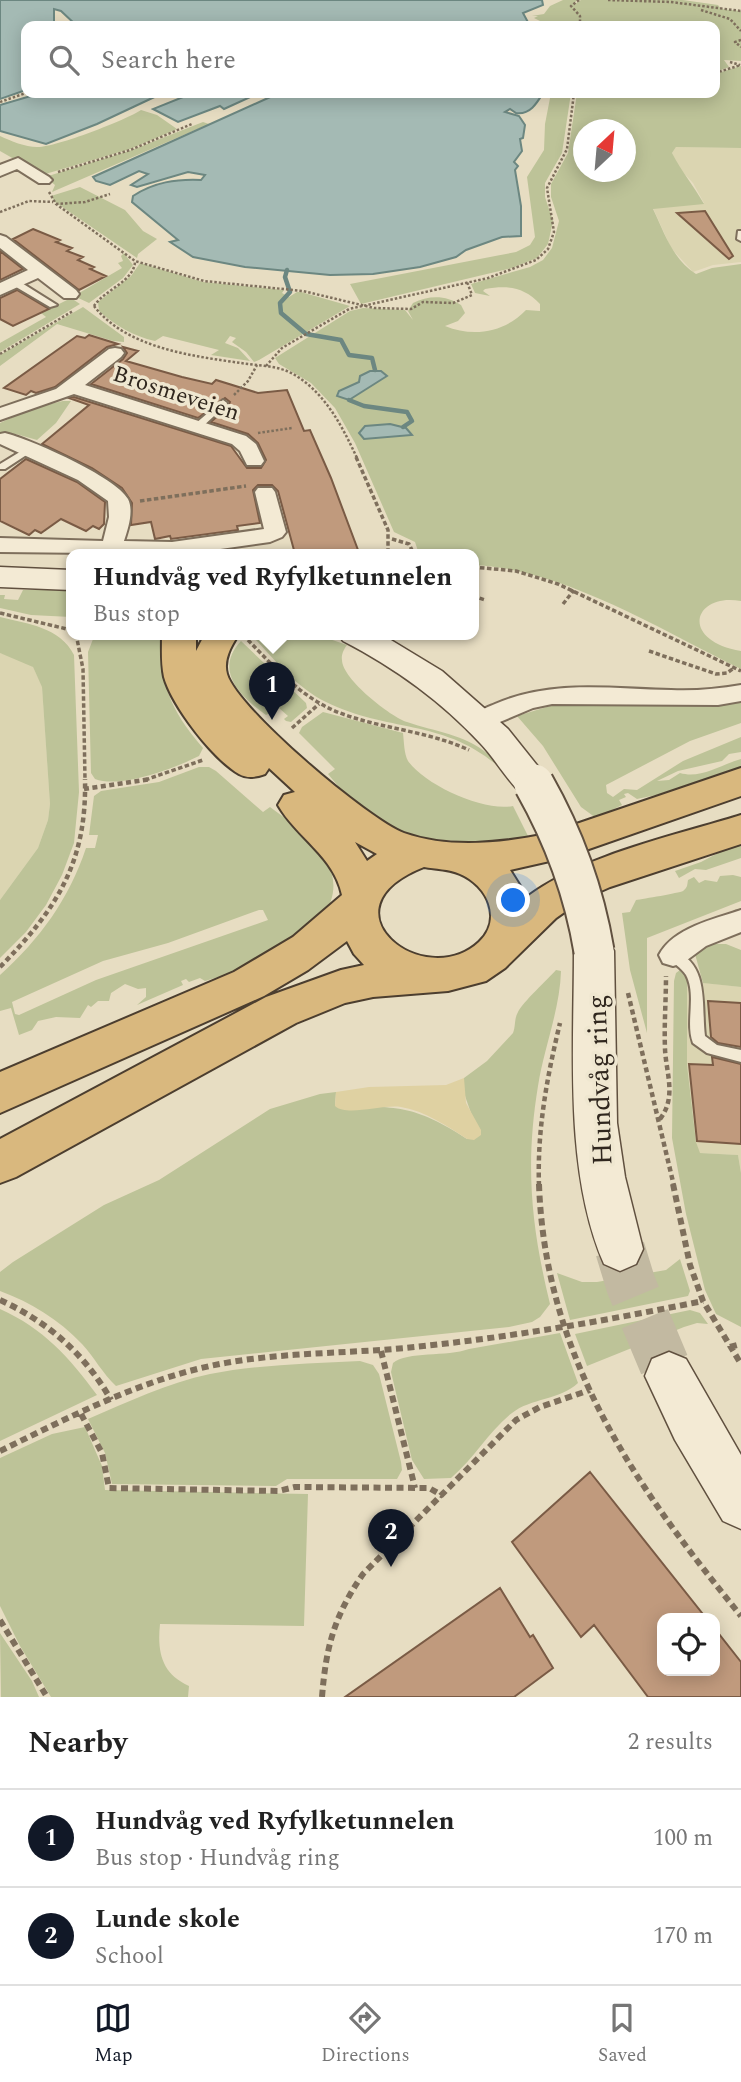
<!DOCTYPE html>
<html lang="en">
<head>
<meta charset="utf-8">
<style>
	body { margin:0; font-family:Spectral,serif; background:#f6f6f6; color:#222 }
	.controls { position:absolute; right:21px; bottom:21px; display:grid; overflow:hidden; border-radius:14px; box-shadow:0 4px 18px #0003 }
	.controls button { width:63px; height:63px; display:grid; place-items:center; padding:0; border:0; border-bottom:2px solid #e0e0e0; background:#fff; color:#222; font:35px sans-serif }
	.compass { position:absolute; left:573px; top:119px; width:63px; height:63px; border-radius:50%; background:#fff; box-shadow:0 4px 18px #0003; rotate:26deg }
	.you { position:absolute; left:514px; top:901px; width:24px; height:24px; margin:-18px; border:5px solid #fff; border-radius:50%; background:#1a73e8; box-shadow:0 0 0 10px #1a73e833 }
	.badge { display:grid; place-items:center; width:46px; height:46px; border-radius:50%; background:#111827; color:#fff; font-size:23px; font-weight:700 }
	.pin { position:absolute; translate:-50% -58px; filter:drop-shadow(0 2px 4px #0008) }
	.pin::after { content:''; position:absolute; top:37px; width:24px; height:21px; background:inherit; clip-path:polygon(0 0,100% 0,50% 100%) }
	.popup { position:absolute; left:66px; top:549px; width:413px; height:91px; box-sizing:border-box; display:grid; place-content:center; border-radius:14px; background:#fff; filter:drop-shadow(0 2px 5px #0005); font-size:23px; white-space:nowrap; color:#767676 }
	.popup b { font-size:26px; color:#222 }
	.popup::after { content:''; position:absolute; left:50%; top:100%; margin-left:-14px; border:14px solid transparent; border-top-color:#fff }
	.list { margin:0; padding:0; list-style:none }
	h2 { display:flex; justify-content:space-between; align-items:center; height:91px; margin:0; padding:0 28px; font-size:30px }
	h2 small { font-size:23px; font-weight:400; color:#767676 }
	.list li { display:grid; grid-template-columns:46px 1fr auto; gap:21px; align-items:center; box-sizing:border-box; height:98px; padding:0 28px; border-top:2px solid #e0e0e0 }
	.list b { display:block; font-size:26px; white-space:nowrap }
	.list p { margin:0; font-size:23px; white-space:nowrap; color:#767676 }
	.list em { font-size:23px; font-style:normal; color:#767676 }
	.icon { flex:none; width:38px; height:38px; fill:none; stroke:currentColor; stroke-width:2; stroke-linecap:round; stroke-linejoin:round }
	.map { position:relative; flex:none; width:741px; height:1697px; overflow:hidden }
	.search { position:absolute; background:#fff; box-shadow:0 4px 18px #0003; left:21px; right:21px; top:21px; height:77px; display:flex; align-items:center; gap:18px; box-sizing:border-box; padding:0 24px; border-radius:14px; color:#767676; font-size:26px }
	.sheet { height:287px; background:#fff }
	nav { display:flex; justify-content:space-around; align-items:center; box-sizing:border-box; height:98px; border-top:2px solid #e0e0e0; background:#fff; font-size:19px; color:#767676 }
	nav a { display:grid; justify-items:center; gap:4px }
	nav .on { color:#111827 }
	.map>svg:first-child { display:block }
	.farmland { fill:#dbd5b1 }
	.green { fill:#bdc398; fill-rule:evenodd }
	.sand { fill:#dfd1a2 }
	.water { fill:#a4bab4; stroke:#6c8781; stroke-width:2 }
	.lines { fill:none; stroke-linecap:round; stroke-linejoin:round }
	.stream { stroke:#6c8781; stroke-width:4.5 }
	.building { fill:#c09a7d; stroke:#7a5b45; stroke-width:2 }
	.secondary-tunnel { stroke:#c2b9a1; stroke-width:50; stroke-dasharray:50 24; stroke-linecap:butt }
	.service-casing { stroke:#7e6f5c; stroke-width:4 }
	.minor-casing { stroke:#7e6f5c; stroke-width:4 }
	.secondary-casing { stroke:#60503f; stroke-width:3 }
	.trunk-casing { stroke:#4c3e2f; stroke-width:4 }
	.path-far3 { stroke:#7e6f5c; stroke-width:2.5; stroke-dasharray:2.5 2; stroke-linecap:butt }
	.path-far2 { stroke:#7e6f5c; stroke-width:3.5; stroke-dasharray:4.5 2.5; stroke-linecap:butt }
	.path-far1 { stroke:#7e6f5c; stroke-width:4.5; stroke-dasharray:5 3.5; stroke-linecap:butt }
	.path { stroke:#7e6f5c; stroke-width:6; stroke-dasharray:7 4.5; stroke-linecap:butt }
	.service { fill:#f3ead4; fill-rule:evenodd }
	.minor { fill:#f3ead4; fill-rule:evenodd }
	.secondary { fill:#f3ead4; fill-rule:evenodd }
	.trunk { fill:#d9b87e; fill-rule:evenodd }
	.secondary-bridge-casing { stroke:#60503f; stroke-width:43; stroke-linecap:butt }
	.secondary-bridge { stroke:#f3ead4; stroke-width:39 }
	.labels { text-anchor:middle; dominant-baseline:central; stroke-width:7; stroke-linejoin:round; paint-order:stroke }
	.far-street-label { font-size:23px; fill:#30271e; stroke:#efe7d0 }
	.street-label { font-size:28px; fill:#30271e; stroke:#efe7d0 }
</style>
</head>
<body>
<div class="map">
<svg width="741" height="1697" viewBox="0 0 741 1697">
	<rect width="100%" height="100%" fill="#e7ddc2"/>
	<path class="farmland" d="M676,147L741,148V262L713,265L693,272L671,248L653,208L704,203L693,183L679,168L672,153Z
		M0,653L20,659L33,667L42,686L50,804L48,820L38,848L0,900Z
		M687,981L741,987V1173L738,1155L699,1153L696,1142L687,1065Z"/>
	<path class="green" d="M563,0H577L573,5L581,0H683L718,5L721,9L741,11V61L724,60L729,67L715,72V26H539L544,23L534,18L538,16H532L544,14L550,6Z
		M741,66V148L676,147L672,153C681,171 694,186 704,204L653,209C664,232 673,260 696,274L712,268L741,264V601C694,592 678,640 741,651V669C661,630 562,568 473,565V554H419L415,542L394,532L355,443L335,408L311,383L279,364L275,358L350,311L363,308L405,310L413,320L408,311L413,303C429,295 446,295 461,305L465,313L458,321L445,326C474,338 505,332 526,310L540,311V304C524,287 508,285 485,289L483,291L490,296L475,293L471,284L530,267L543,260L552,248L559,221L551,197V184L568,153L577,93H715V74ZM584,130H626V172H584Z
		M551,93H571L562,153L545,183V197L553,221L548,244L537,258L512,268L361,304L350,284L516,252L530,245L535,237L527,177L544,150L545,124Z
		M141,110L157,115L177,129L130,149L42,175L0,151V136C11,141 25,147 37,147C54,148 126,120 141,110Z
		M203,122L209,124L52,192L55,185L45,177L132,150Z
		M80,187L125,210L143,231L157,239L138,254L137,258L55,202L51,196Z
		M124,253L133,265L123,278L89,303L74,296L122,268L118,263L123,261L121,256Z
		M140,263L203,282L284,290L282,293L289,297L297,292H301L350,306L259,360L254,362L246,352L232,342L236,338L230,336L225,343L238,348L250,361L211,355L219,350L163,336L155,341C133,336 116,326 99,311L98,302L131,276Z
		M71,298L80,304L0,352V343L46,317L41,313Z
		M83,307L124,337V342L113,341L57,324L0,366V355Z
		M63,401H71L56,423L37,440L16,434L9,437L0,433V423L33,408Z
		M23,590H71V617L31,615L0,608V595H5L4,599L18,600Z
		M0,617C28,624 60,627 74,655L79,792L74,843L62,875L46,905L26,932L0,958V900L38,848L48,820L50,804L42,687L33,667L0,653Z
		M95,634H160C162,686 168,707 203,748L199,756C175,768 121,789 95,779L91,773L88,652Z
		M257,634H315L347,645C344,649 341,655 342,660C342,679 391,717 407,722C436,732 464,734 488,754L492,753L508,775C447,716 393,735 326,702C297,688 276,661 254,638Z
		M241,641L306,703L307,708L291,722L286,721L284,719L288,716L279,708L266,715C241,697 213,671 241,641Z
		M741,699V723L690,741L606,785L607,793L613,797L624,789L637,790L683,761L741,737V752L729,754L722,761L678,771L657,781L669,780L680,773C701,779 720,765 741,759V770L680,790L637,799L628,793L624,794L626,797L619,800L622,805L596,818L581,807L543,746L517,716L550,706H691Z
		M323,712L403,733C404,741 404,754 408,761C425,785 484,812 513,806L529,838C481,844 409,845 369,817C353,806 340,788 328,774L335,769L299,733L302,727Z
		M199,767H209L216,771L263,812L270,807C307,834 356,869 322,918L248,968L205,981L200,978L189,982L186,979L181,981L183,985L137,1005L146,997V988L138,989L125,984L111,993L109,1001H98L91,1007L88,1005L80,1018L56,1017L38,1021L32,1030L19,1035L11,1008L0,1011V975C40,939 69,899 86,848H95L98,835H89L94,796L101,791L159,782ZM259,910H263L268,920L96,980L19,1015L15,1014L12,1002L103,961L168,943Z
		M741,841V858L706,870L695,869L679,878L675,871L701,862Z
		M733,875L741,877V901L647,938V1033L630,970L622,913L630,912L636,900C643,899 679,893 683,891C688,887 687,885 688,880L694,877L699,883L705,880L717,882L720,876Z
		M709,944H726L741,950V987L703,983L695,954Z
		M556,970L561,971C560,1009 544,1048 538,1086C525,1165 531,1226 550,1304L540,1317L532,1322L509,1327L201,1359L116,1386C103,1374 94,1357 82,1344C58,1319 32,1303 0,1291V1272L13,1262L104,1205L159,1180L270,1109L320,1094L336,1092L335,1106C397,1107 413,1104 467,1139L472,1116L464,1093V1078L487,1061L513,1033C516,1025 514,1019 518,1012C522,1003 549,978 556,970Z
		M680,970L686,973L687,981V1065L696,1142L700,1153L738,1155L741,1173V1327L716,1314L705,1290L686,1214L672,1138L674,981L676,973Z
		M680,1259L690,1291L688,1296L570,1320L557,1273L582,1282H597L666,1270Z
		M0,1309C43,1328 70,1358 97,1395L0,1441Z
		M690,1310L700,1313L708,1324L697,1323L684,1327L587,1366L575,1334Z
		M560,1333L578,1383C560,1400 531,1398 512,1413C489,1431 474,1459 451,1478L424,1479L412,1460L391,1372L393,1363C407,1351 447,1357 469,1349Z
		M360,1361L373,1365L379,1374L401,1462L402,1470L397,1479H287L276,1486L112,1484L105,1453L88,1419C128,1402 167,1383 210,1374C259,1364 310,1364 360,1361Z
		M85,1427L102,1466L105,1490L308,1494L304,1626L160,1624C157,1653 162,1674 189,1686L188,1697H51L20,1646L0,1606V1458L52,1434Z
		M0,1633L32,1681L39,1697H1Z"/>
	<path class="sand" d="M464,1078L466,1103L481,1130V1135L474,1140L467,1139C447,1126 425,1111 401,1107C383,1104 347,1117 335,1106L336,1092L369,1087L446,1085Z"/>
	<path class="water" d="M0,0H542L543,5L523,13L530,26H77L61,11L54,9V26H26V90L0,99Z
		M41,93H163L97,124L46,144L0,131V105Z
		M193,93H543C537,103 530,115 516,113L510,109L505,112L519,116L525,125L523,138L520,139L522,151L514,162L518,166L515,170L521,206V236L502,237L466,250L456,257L420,267L373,274L330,275L245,267L193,257L170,242L178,240L132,202L133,196C154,182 176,179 201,180L205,175L188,172L137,187L131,185L148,174L139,171L110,185L96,181L93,177L268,98L257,94L224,109L220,106L178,122L153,109Z
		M370,371H381L387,376L349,400L337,396L339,391L359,382L360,376Z
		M390,424L406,428L412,435L364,439L359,433L365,426Z"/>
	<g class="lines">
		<path class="stream" d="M287,270L285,277L290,292L280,303L281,313L306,334L341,340L349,355L372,358L375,370
			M349,400L364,406L407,412L412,421L403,427"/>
	</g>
	<path class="building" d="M705,211L733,256L729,259L677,213Z
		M33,229L60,240L56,242L72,248L67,251L83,257L78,260L94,267L90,269L106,276L79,290L13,239Z
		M0,251L23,269L0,280Z
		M17,290L49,309L13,326L0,319V298Z
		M89,335L118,344L107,347L55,387L36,393L31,391L26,395L4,388L77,336L85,338Z
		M123,347L138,351L126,361L182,377L212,384L216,380L258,393L287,390L304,431L310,430L331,478L358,550L347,552L348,554H327L325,550L295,554L278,491L272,485H258L253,490L260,523L237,526L238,530L171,539L170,536L155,539L151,522L131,525L132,503L122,488L92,468L42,444L89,405L69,398L74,397L231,446L247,468H261L266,460L258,443L248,434L211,422L228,406L230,402L225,398L198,418L91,384L123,359L127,353Z
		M26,459L77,482L105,502L104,524L99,529L93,526L86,531L61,519L41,533L35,530L29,535L0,521V479Z
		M708,1001L741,1003V1047L718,1043L711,1037Z
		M712,1057L741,1064V1144L697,1141L689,1064L713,1065Z
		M590,1472L706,1618H662V1671H715V1629L741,1662V1697H648L594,1625L581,1637L512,1542Z
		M500,1588L530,1637L533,1635L553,1668L514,1697H345Z"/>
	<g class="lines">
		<path class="secondary-tunnel" d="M620,1249L631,1285L669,1376"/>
		<defs>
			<path id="service" d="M738,231H741V241L737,239Z
				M11,280H17L57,305L50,307L11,284Z
				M223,400L227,403L226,405L201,428H195V424Z
				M28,447L31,448V452L5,469H0V464Z
				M673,950C710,964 701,1005 705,1036L717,1045L741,1050V1062L707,1053L693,1043C685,1022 697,996 686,975C681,967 672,963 666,955L668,951Z"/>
			<path id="minor" d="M18,158L49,177L52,180L49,183H39L17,169L0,176V165Z
				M0,235L6,237L76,290L79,294L76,298H64L38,278L0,295V283L28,270L0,248Z
				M115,348L121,349L124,353L121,357L85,385L246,436L256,444L264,461L261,465H247L240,451L232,444L74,394L0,420V408L56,389L109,349Z
				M5,433C30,439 116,477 128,499C134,511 128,529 124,541L172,542L264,529L255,492L258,488H272L275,492L286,532L282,537L270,542L185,554L0,552V538L103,541L109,517L108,501L78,480L0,444V434Z
				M741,685V701L718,705L552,704L533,708L481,730L472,727L469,721C474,712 486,708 495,704C553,679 611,689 671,690C695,691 718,689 741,685Z
				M741,910V932L706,946L683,963L673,966L663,963L659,955C673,928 714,919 741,910Z"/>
			<path id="secondary" d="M0,567L71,570V590L0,587Z
				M338,634H381L442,671L508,729L552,784L546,793C538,796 529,799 521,793C509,783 493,756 480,743C440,700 395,668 343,641Z
				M594,935L608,940L614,951L617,1123L625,1177L643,1249L636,1264L620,1271L604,1264C564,1172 574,1050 574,951L580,940Z
				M669,1352L686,1359L741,1455V1529L723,1521L675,1440L645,1376L652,1359Z"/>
			<path id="trunk" d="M162,634H196V651L205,634H239C231,646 223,660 227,674C237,709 369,820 404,833C449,849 502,843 547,834L741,768V796L563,858L510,870L527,897C583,855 674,836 741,815V844L610,887L583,899L556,918L505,968L486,981L448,991L373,997L345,1003L296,1023L16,1177L0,1183V1139L266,997L341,970L364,965L354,954L347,941L308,970L264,996L0,1113V1072L234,972L293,937L342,895C334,856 296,837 278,805L284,795L295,792L269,768L265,774C256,777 248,779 239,774C213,759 172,706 164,677C161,663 162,649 162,634ZM355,842L377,854L367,861ZM424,867C435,869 449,869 460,874C488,886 503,919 479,942C424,993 317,909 424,867Z"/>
		</defs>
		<use href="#service" class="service-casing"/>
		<use href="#minor" class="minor-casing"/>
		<use href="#secondary" class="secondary-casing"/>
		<use href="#trunk" class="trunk-casing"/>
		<path class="path-far3" d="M579,0L571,6L580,16V26
			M608,0L671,2L741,11
			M701,10L730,19L741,31
			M741,40L735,42L741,47
			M730,62L740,65
			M715,73L741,65
			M0,102L26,93
			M58,172L130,150L192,124
			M49,192L56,204L135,261L204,281L303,291L374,308L411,309L423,302L453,303L472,295L467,282
			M56,204L85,202L110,194
			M0,212L29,201L53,202
			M94,306C126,348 192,356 241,363C260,366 281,365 298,377C327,396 343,428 357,458
			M94,306C104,290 135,281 135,261
			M0,354L73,311
			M266,366L282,348L349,309L488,278L536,260L548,249L554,232L547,188L567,149L574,93
			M234,395L248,381L257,365
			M258,433L292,428"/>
		<path class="path-far2" d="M356,457L388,530V554
			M140,501L246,486
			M392,539L409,544L414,554
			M473,567L516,571L558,584L741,671
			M473,596L485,600
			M563,604L574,590
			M0,613L71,630
			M76,634L83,669L85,780
			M248,640C275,668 303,699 340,713C382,729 428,731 469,750
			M649,651L716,674L727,673L734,668
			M292,728L319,704
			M145,780L203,760"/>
		<path class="path-far1" d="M84,789L151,779
			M0,967C57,909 87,862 85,779
			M628,993L674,1186
			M660,1119C677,1097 666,1073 665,1049C664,1025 666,1000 666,976
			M539,1186C537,1130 547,1077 560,1023"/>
		<path class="path" d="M539,1184C545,1358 636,1487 741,1616
			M673,1184L690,1265L703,1301L741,1364
			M0,1300C48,1322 85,1354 111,1400
			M730,1347L741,1344
			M381,1351L415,1488
			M81,1414L102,1453L109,1488L278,1491L295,1487L429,1488L443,1496
			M0,1451C68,1418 136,1382 210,1366C274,1352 341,1354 405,1348C506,1338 604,1321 703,1301
			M0,1620L47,1697
			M322,1697C326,1647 334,1616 363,1574L516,1420L540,1407L590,1390"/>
		<use href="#service" class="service"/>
		<use href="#minor" class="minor"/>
		<use href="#secondary" class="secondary"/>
		<use href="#trunk" class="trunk"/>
		<defs>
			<path id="secondary-bridge" d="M534,784C564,837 584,891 594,951"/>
		</defs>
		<use href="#secondary-bridge" class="secondary-bridge-casing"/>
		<use href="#secondary-bridge" class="secondary-bridge"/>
	</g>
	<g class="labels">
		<g class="far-street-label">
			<text transform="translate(176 394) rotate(18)">Brosmeveien</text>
		</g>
		<g class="street-label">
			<text transform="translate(600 1080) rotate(-92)">Hundvåg ring</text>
		</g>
	</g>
</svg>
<div class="controls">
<button><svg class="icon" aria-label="locate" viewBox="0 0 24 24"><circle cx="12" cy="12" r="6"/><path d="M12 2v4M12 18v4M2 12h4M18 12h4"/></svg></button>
</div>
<svg class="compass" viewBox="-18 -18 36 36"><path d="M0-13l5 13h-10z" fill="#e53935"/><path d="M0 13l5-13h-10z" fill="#767676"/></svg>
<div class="you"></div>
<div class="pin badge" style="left:272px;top:720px">1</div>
<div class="popup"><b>Hundvåg ved Ryfylketunnelen</b>Bus stop</div>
<div class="pin badge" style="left:391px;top:1567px">2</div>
<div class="search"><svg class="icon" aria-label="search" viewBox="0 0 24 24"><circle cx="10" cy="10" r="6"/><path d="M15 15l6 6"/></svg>Search here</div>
</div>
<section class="sheet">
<h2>Nearby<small>2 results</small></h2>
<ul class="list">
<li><span class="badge">1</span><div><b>Hundvåg ved Ryfylketunnelen</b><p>Bus stop · Hundvåg ring</p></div><em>100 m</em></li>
<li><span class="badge">2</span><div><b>Lunde skole</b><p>School</p></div><em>170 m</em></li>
</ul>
</section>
<nav>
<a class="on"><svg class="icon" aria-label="map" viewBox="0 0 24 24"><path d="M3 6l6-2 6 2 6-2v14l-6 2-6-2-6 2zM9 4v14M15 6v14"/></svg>Map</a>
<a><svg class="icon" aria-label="directions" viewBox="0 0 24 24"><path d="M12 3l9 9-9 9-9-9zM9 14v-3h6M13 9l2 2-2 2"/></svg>Directions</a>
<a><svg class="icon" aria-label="saved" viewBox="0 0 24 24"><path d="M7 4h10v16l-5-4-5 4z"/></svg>Saved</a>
</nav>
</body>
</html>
